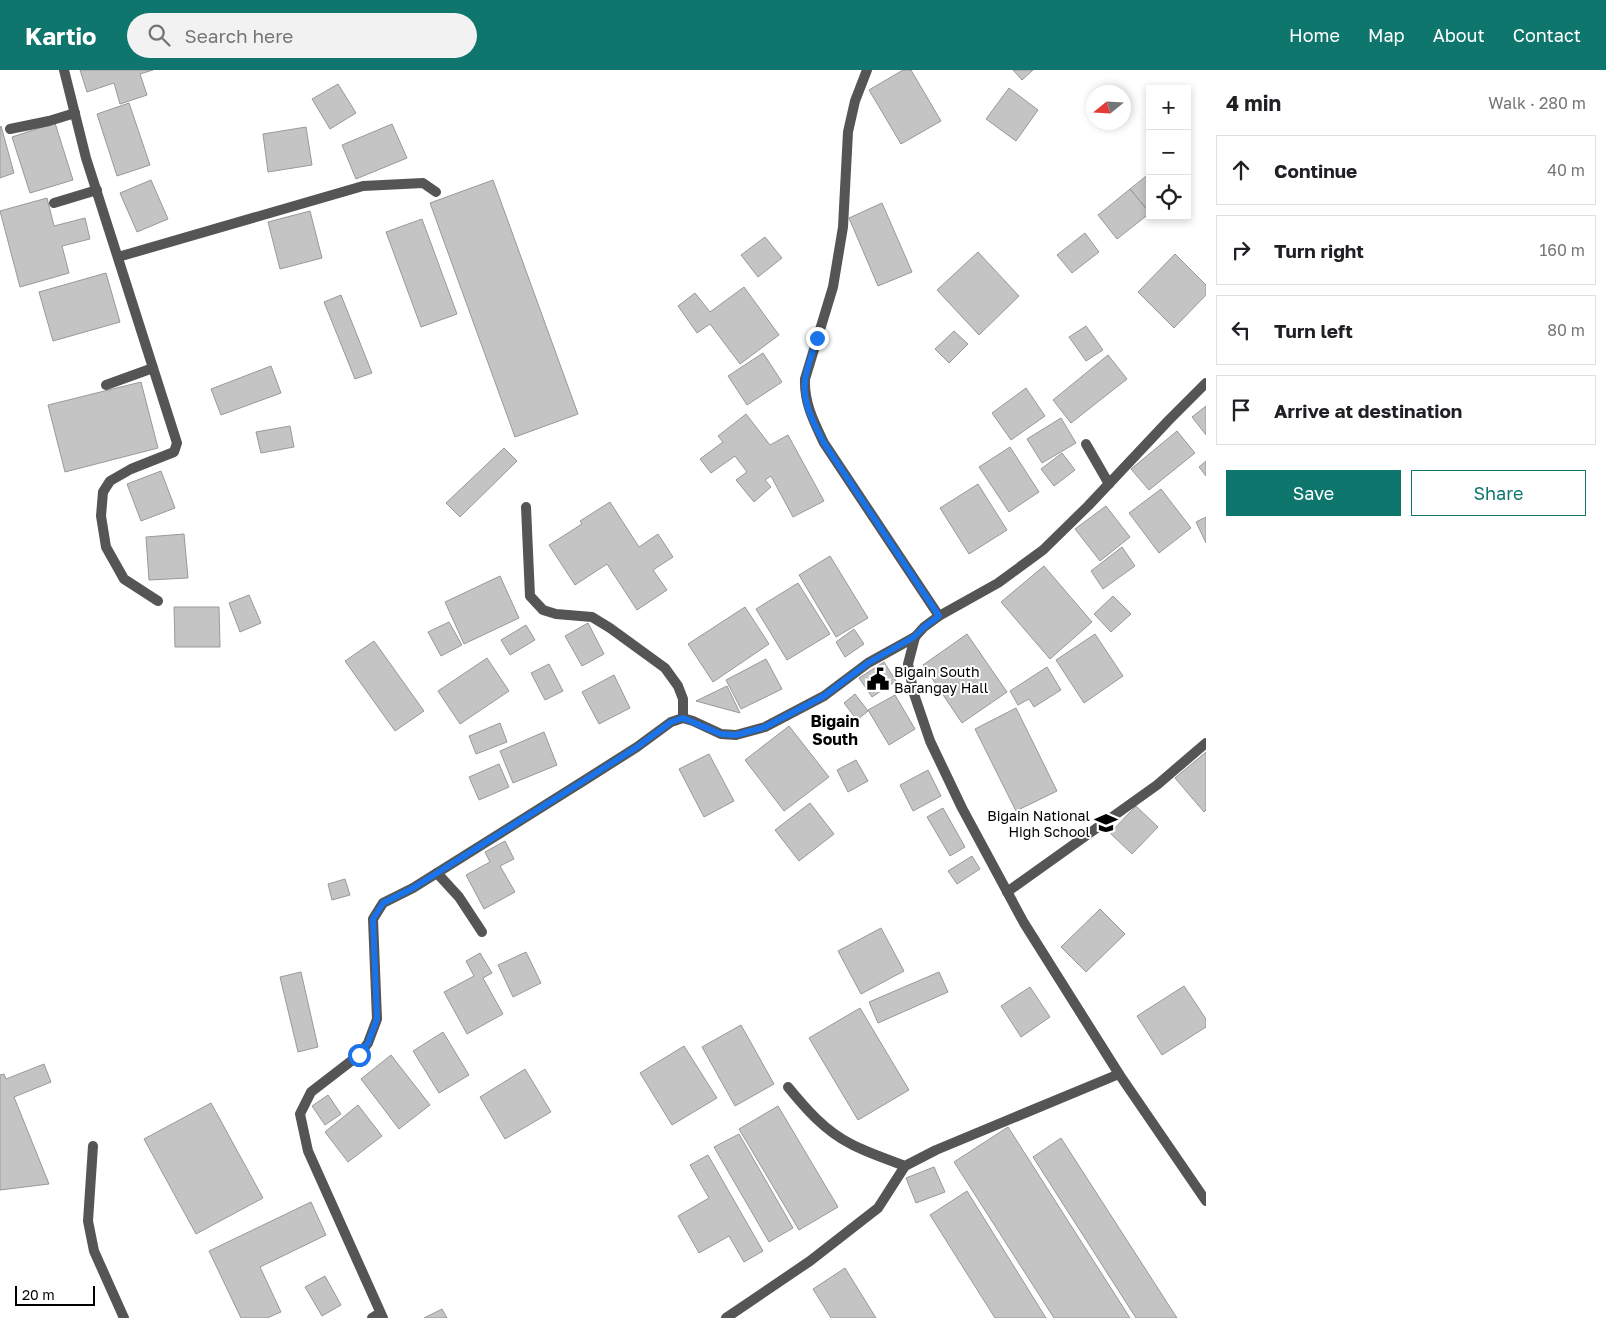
<!DOCTYPE html>
<html lang="en">
<head>
<meta charset="utf-8">
<style>
	body { margin:0; font-family:"Golos Text",sans-serif; background:#f2f2f2; color:#202124 }
	.controls { position:absolute; right:15px; top:15px; display:grid; overflow:hidden; border-radius:0px; box-shadow:0 2px 8px #0003 }
	.controls button { width:45px; height:45px; display:grid; place-items:center; padding:0; border:0; border-bottom:1px solid #e0e0e0; background:#fff; color:#202124; font:25px sans-serif }
	.compass { position:absolute; left:1086px; top:15px; width:45px; height:45px; border-radius:50%; background:#fff; box-shadow:0 2px 8px #0003; rotate:252deg }
	.scale { position:absolute; left:15px; bottom:12px; width:80px; box-sizing:border-box; padding-left:5px; border:2px solid #000; border-top:0; font-size:14px; line-height:18px; white-space:nowrap; color:#000; -webkit-text-stroke:4px #fff; paint-order:stroke }
	.stop { position:absolute; width:15px; height:15px; margin:-11px; border:4px solid #1a73e8; border-radius:50%; background:#fff }
	.stop.end { background:#1a73e8; border-color:#fff; box-shadow:0 1px 5px #0008 }
	.list { margin:0; padding:0; list-style:none }
	h2 { display:flex; justify-content:space-between; align-items:center; height:65px; margin:0; padding:0 20px; font-size:21px }
	h2 small { font-size:16px; font-weight:400; color:#757577 }
	.list li { display:grid; grid-template-columns:32px 1fr auto; gap:15px; align-items:center; box-sizing:border-box; height:70px; margin:0 10px 10px; padding:0 10px; border:1px solid #e0e0e0; border-radius:0px }
	.list b { display:block; font-size:19px; white-space:nowrap }
	.list em { font-size:16px; font-style:normal; color:#757577 }
	.actions { display:flex; gap:10px; padding:15px 20px }
	.actions a { flex:1; padding:11px 0; border:1px solid #0f766e; border-radius:0px; text-align:center; font-size:18px; color:#0f766e }
	.actions .main { background:#0f766e; color:#fff }
	.icon { flex:none; width:28px; height:28px; fill:none; stroke:currentColor; stroke-width:2; stroke-linecap:round; stroke-linejoin:round }
	.map { position:relative; flex:none; width:1206px; height:1248px; overflow:hidden }
	header { display:flex; align-items:center; gap:30px; box-sizing:border-box; height:70px; padding:0 25px; background:#0f766e; color:#fff }
	header strong { font-size:24px }
	nav { display:flex; gap:28px; margin-inline-start:auto; font-size:18px }
	.search { width:350px; height:45px; background:#f2f2f2; display:flex; align-items:center; gap:12px; box-sizing:border-box; padding:0 18px; border-radius:28px; color:#757577; font-size:19px }
	main { display:flex }
	aside { flex:1; background:#fff }
	.map>svg:first-child { display:block }
	.building { fill:#c4c4c4; stroke:#999 }
	.lines { fill:none; stroke-linecap:round; stroke-linejoin:round }
	.service { stroke:#555; stroke-width:10 }
	.minor { stroke:#555; stroke-width:10 }
	.tertiary { stroke:#555; stroke-width:10 }
	.route { stroke:#1a73e8; stroke-width:6 }
	.labels { text-anchor:middle; dominant-baseline:central; stroke-width:4; stroke-linejoin:round; paint-order:stroke }
	.poi-label { font-size:14px; fill:#000; stroke:#fff; text-anchor:start }
	.quarter-label { font-size:16px; font-weight:bold; fill:#000; stroke:#fff }
</style>
</head>
<body>
<header>
<strong>Kartio</strong>
<div class="search"><svg class="icon" aria-label="search" viewBox="0 0 24 24"><circle cx="10" cy="10" r="6"/><path d="M15 15l6 6"/></svg>Search here</div>
<nav><a>Home</a><a>Map</a><a>About</a><a>Contact</a></nav>
</header>
<main>
<div class="map">
<svg width="1206" height="1248" viewBox="0 0 1206 1248">
	<rect width="100%" height="100%" fill="#fff"/>
	<path class="building" d="M80,0H153L140,4L147,25L120,34L114,13L87,22Z
		M903,0H911L941,51L901,74L869,20Z
		M1013,0H1033L1022,10Z
		M338,14L356,43L330,59L312,29Z
		M1009,18L1038,40L1016,71L986,49Z
		M129,33L150,95L117,106L97,44Z
		M55,53L73,110L30,123L12,67Z
		M392,54L407,88L356,109L342,75Z
		M1,56L14,103L0,108V57Z
		M306,57L312,95L268,102L263,64Z
		M1150,103V143L1130,119Z
		M151,110L168,149L137,162L120,123Z
		M493,110L578,344L515,367L430,133Z
		M1130,119L1150,143L1117,169L1098,145Z
		M47,128L54,156L85,148L90,169L62,176L69,203L20,217L0,141Z
		M882,133L912,202L878,216L849,148Z
		M310,141L322,188L280,199L268,152Z
		M422,149L457,244L421,257L386,162Z
		M1085,163L1099,182L1072,203L1057,185Z
		M765,167L782,188L758,207L741,185Z
		M978,182L1019,226L979,265L937,220Z
		M1175,184L1206,215V225L1174,258L1138,222Z
		M106,203L120,252L53,271L39,222Z
		M744,217L779,265L740,294L710,254L697,263L678,236L695,223L710,242Z
		M341,225L372,303L355,309L324,232Z
		M1086,256L1103,280L1086,291L1069,267Z
		M954,261L968,274L949,293L935,279Z
		M763,283L782,312L747,335L728,306Z
		M1108,285L1127,309L1071,353L1053,330Z
		M271,296L281,323L221,345L211,319Z
		M141,312L158,378L65,402L48,335Z
		M1026,318L1045,346L1011,370L992,343Z
		M1206,336V365L1192,347Z
		M746,344L770,375L788,365L824,431L793,447L771,406L765,410L771,417L754,432L736,410L747,402L735,386L711,403L700,389L723,372L718,366Z
		M1061,348L1076,373L1042,393L1027,369Z
		M290,356L294,377L261,383L256,362Z
		M1177,361L1195,383L1149,420L1131,399Z
		M1010,377L1039,422L1009,442L979,397Z
		M504,378L517,391L460,447L446,433Z
		M1062,383L1075,400L1054,416L1041,399Z
		M1206,391V406L1199,397Z
		M161,401L175,438L141,451L127,414Z
		M978,414L1007,460L969,484L940,438Z
		M1161,419L1191,458L1159,483L1129,443Z
		M610,432L639,477L658,464L673,487L653,500L667,520L637,540L607,494L575,515L549,475L582,454L580,451Z
		M1106,436L1130,467L1100,491L1075,459Z
		M1206,447V473L1196,452Z
		M184,464L188,508L149,510L146,467Z
		M1122,477L1135,496L1103,519L1091,501Z
		M830,486L868,548L836,567L799,505Z
		M1044,496L1092,552L1050,589L1001,532Z
		M500,506L519,548L464,574L445,532Z
		M798,513L830,564L787,590L756,539Z
		M249,525L261,553L240,562L229,533Z
		M1113,526L1131,544L1111,562L1094,544Z
		M174,537H219L220,577H175Z
		M745,537L769,574L713,612L688,574Z
		M449,552L462,575L441,586L428,562Z
		M588,553L604,584L582,596L565,566Z
		M526,555L535,570L510,585L501,570Z
		M854,559L864,574L845,587L836,572Z
		M967,564L1007,622L962,653L923,595Z
		M1095,564L1123,606L1084,633L1056,590Z
		M374,571L424,641L395,661L345,591Z
		M487,588L509,621L460,654L438,621Z
		M766,589L782,619L741,639L726,610Z
		M884,592L896,611L872,627L859,608Z
		M549,594L563,621L545,630L531,603Z
		M1047,597L1061,620L1034,637L1029,629L1018,635L1010,621Z
		M614,605L630,638L599,654L582,622Z
		M727,616L740,643L696,631Z
		M855,624L868,641L857,650L844,633Z
		M895,625L915,659L889,675L868,640Z
		M1016,638L1057,721L1016,741L975,659Z
		M500,653L507,672L476,684L469,666Z
		M789,656L829,707L784,741L745,690Z
		M544,662L557,695L513,713L500,681Z
		M1206,682V740L1204,742L1175,708Z
		M709,684L734,731L704,747L679,699Z
		M856,690L868,711L848,722L837,700Z
		M499,694L509,717L479,730L469,707Z
		M928,700L941,726L913,741L900,715Z
		M810,733L834,764L799,791L775,760Z
		M1136,736L1158,757L1132,784L1110,763Z
		M943,738L965,777L950,786L927,747Z
		M505,771L514,789L500,796L515,822L484,839L466,805L490,792L485,782Z
		M972,786L980,799L957,814L948,801Z
		M345,809L350,825L332,830L328,814Z
		M1100,839L1125,864L1086,902L1061,877Z
		M881,858L904,901L861,924L838,881Z
		M526,882L541,913L513,927L498,895Z
		M480,883L492,903L483,908L503,944L467,964L444,922L474,906L466,891Z
		M301,902L318,977L298,982L280,907Z
		M939,902L948,922L878,953L869,932Z
		M1184,916L1206,949V957L1162,985L1137,946Z
		M1030,917L1050,947L1021,967L1001,936Z
		M860,938L909,1020L858,1050L809,968Z
		M741,955L774,1014L735,1036L702,977Z
		M443,962L469,1005L439,1023L413,981Z
		M684,976L717,1028L672,1055L640,1003Z
		M391,985L430,1035L399,1059L361,1009Z
		M44,994L51,1012L14,1027L49,1114L0,1120V1005L4,1004L6,1009Z
		M525,999L551,1042L505,1069L480,1027Z
		M328,1025L341,1044L325,1055L312,1036Z
		M211,1033L263,1128L196,1164L144,1069Z
		M358,1035L382,1066L348,1092L325,1062Z
		M778,1036L838,1137L799,1160L739,1059Z
		M1008,1057L1130,1248H1054L954,1092Z
		M739,1064L793,1158L769,1172L714,1077Z
		M1061,1068L1177,1248H1136L1033,1087Z
		M708,1085L763,1181L744,1192L729,1166L699,1183L678,1146L709,1128L690,1095Z
		M934,1097L945,1122L916,1133L906,1108Z
		M967,1121L1046,1248H995L930,1145Z
		M311,1132L326,1165L260,1197L281,1242L267,1248H241L209,1181Z
		M845,1198L876,1248H831L813,1219Z
		M325,1206L341,1235L322,1246L305,1217Z
		M442,1239L447,1248H424Z"/>
	<g class="lines">
		<path class="service" d="M10,59L49,51L75,43
			M54,133L97,120
			M118,187L363,116L423,113L436,122
			M106,315L153,298
			M1086,374L1109,414
			M526,437L530,526L543,540L556,544L592,547L610,558L665,598L678,616L683,629V648
			M437,803L459,827L482,862
			M1007,822L1157,715L1206,673
			M788,1017C806,1039 825,1061 851,1074C868,1083 887,1089 905,1096
			M93,1076L88,1151L94,1181L124,1248
			M372,1248L380,1243
			M726,1248L810,1191L878,1138L905,1096L936,1080L1119,1004"/>
		<path class="minor" d="M64,0L86,88L177,373L174,382L131,399L110,411L103,422L101,446L106,477L124,509L158,531
			M383,1248L308,1081L300,1044L311,1022L359,985L368,973L377,949L373,849L383,833L413,818L585,710L637,677L671,652L683,648L693,651L721,664L736,665L765,657L824,626L868,593L915,567"/>
		<path class="tertiary" d="M867,0L855,31L848,62L843,157L833,217L805,309C804,333 814,352 824,373L939,546L924,557L915,567L908,594L914,624L930,671L962,738L1024,853L1119,1004L1206,1131
			M939,546L998,513L1043,480L1088,436L1168,351L1206,313"/>
	</g>
	<g class="lines">
		<path class="route" d="M359,985L368,973L377,949L373,849L383,833L413,818L585,710L637,677L671,652L683,648L721,664L736,665L765,657L824,626L868,593L914,567L924,557L939,546L824,373C814,354 802,332 805,310C807,296 813,282 817,268"/>
	</g>
	<defs>
		<symbol id="civic-bare" viewBox="-9 -9 18 18"><path d="M-.6-6.5H3V-4.5H.6V-3L4-1V1h2V6H-6V1h2V-1L-.6-3ZM-1.2 2.5V6h2.4V2.5Z" fill="#000" stroke="#fff" stroke-width="2.5" paint-order="stroke"/></symbol>
		<symbol id="school-bare" viewBox="-9 -9 18 18"><path d="M0-5L7-2L0 1L-7-2ZM-4 1L0 2.5L4 1V4Q0 6-4 4Z" fill="#000" stroke="#fff" stroke-width="2.5" paint-order="stroke"/></symbol>
	</defs>
	<g fill-rule="evenodd">
		<use href="#civic-bare" x="862" y="593" width="32" height="32"/>
		<use href="#school-bare" x="1090" y="737" width="32" height="32"/>
	</g>
	<g class="labels">
		<g class="poi-label">
			<text x="894" y="601">Bigain South<tspan x="894" dy="16">Barangay Hall</tspan></text>
			<text x="1090" y="745" text-anchor="end">Bigain National<tspan x="1090" dy="16">High School</tspan></text>
		</g>
		<g class="quarter-label">
			<text x="835" y="651">Bigain<tspan x="835" dy="18">South</tspan></text>
		</g>
	</g>
</svg>
<div class="controls">
<button>+</button>
<button>−</button>
<button><svg class="icon" aria-label="locate" viewBox="0 0 24 24"><circle cx="12" cy="12" r="6"/><path d="M12 2v4M12 18v4M2 12h4M18 12h4"/></svg></button>
</div>
<svg class="compass" viewBox="-18 -18 36 36"><path d="M0-13l5 13h-10z" fill="#e53935"/><path d="M0 13l5-13h-10z" fill="#757577"/></svg>
<div class="scale">20 m</div>
<div class="stop" style="left:359px;top:985px"></div>
<div class="stop end" style="left:817px;top:268px"></div>
</div>
<aside>
<h2>4 min<small>Walk · 280 m</small></h2>
<ul class="list">
<li><svg class="icon" aria-label="ahead" viewBox="0 0 24 24"><path d="M12 20V5M6 11l6-6 6 6"/></svg><div><b>Continue</b></div><em>40 m</em></li>
<li><svg class="icon" aria-label="right" viewBox="0 0 24 24"><path d="M7 20v-9h11M14 6l5 5-5 5"/></svg><div><b>Turn right</b></div><em>160 m</em></li>
<li><svg class="icon" aria-label="left" viewBox="0 0 24 24"><path d="M17 20v-9H6M10 6l-5 5 5 5"/></svg><div><b>Turn left</b></div><em>80 m</em></li>
<li><svg class="icon" aria-label="arrive" viewBox="0 0 24 24"><path d="M6 21V4h12l-3 4 3 4H6"/></svg><div><b>Arrive at destination</b></div></li>
</ul>
<div class="actions"><a class="main">Save</a><a>Share</a></div>
</aside>
</main>
</body>
</html>
